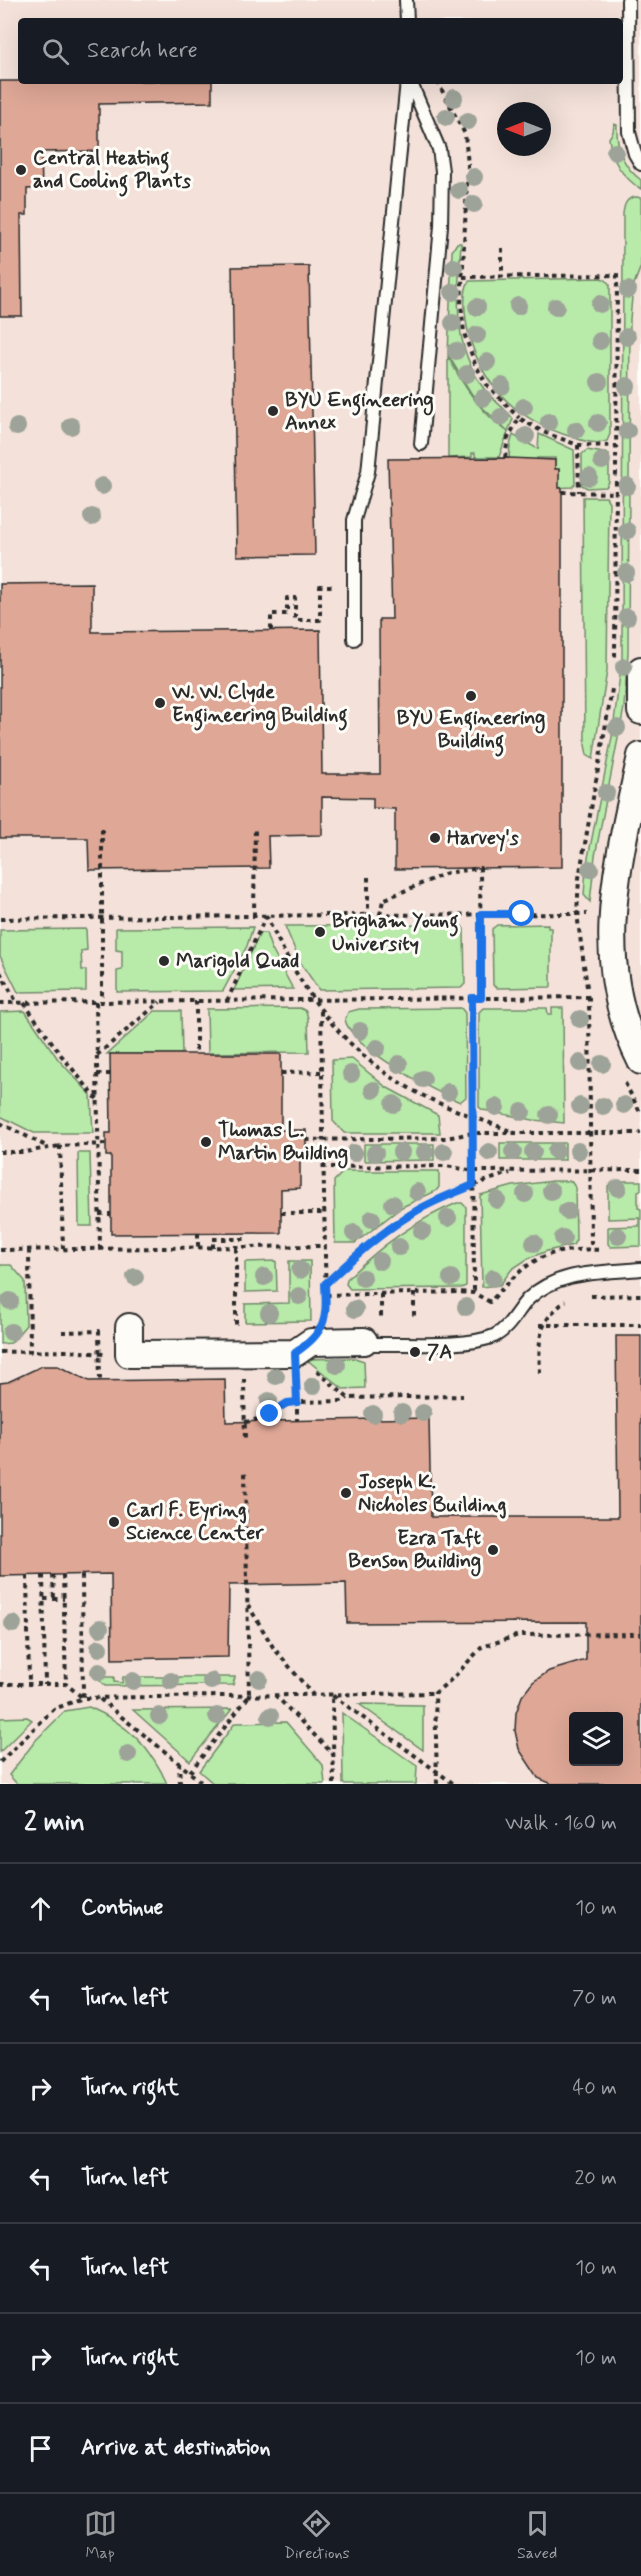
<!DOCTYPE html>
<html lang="en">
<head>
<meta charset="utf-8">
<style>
	body { margin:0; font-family:Mynerve,sans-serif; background:#20242c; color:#f1f3f6 }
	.controls { position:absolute; right:18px; bottom:18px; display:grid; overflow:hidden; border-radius:6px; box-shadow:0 6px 24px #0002 }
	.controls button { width:54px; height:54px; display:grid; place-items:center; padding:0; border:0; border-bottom:2px solid #363941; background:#171b24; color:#f1f3f6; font:30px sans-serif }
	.compass { position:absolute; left:497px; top:102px; width:54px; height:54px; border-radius:50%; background:#171b24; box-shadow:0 6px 24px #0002; rotate:270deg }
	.stop { position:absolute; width:18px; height:18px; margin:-14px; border:4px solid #1a73e8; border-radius:50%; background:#fff }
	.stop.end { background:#1a73e8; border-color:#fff; box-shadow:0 2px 6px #0008 }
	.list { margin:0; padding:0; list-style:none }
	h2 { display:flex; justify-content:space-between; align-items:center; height:78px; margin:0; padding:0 24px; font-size:26px }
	h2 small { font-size:20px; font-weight:400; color:#9ea1a6 }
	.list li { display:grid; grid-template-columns:39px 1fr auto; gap:18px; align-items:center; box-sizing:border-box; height:90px; padding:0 24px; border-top:2px solid #363941 }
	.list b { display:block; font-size:22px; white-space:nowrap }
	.list em { font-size:20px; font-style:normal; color:#9ea1a6 }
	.icon { flex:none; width:33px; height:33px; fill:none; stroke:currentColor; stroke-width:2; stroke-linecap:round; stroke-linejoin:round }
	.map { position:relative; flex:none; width:641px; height:1784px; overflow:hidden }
	.search { position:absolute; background:#171b24; box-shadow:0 6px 24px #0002; left:18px; right:18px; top:18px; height:66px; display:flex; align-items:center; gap:15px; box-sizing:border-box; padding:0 21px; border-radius:6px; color:#9ea1a6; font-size:22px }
	.sheet { height:708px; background:#171b24 }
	nav { display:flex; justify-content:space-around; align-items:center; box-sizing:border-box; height:84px; border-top:2px solid #363941; background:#171b24; font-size:16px; color:#9ea1a6 }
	nav a { display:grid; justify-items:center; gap:3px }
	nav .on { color:#98999b }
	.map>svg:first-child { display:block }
	.built { fill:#f4e2da; fill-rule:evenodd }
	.green { fill:#b8eaaa; stroke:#728a6a; stroke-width:1.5 }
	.building { fill:#dea796; stroke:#2b2b2b; stroke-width:1.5; fill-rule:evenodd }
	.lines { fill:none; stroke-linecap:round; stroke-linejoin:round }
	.service-casing { stroke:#2b2b2b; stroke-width:16 }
	.minor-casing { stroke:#2b2b2b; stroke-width:30 }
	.path { stroke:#2b2b2b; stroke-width:4; stroke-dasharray:4.5 4.5; stroke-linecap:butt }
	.service { stroke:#fdfcf7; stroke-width:12 }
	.minor { stroke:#fdfcf7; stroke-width:26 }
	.tree { fill:#9da398 }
	.route { stroke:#1a73e8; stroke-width:8 }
	.poi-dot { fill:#2b2b2b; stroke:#fdfcf7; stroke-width:2 }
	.labels { text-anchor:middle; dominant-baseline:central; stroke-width:6; stroke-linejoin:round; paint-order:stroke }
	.poi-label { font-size:20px; font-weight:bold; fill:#2b2b2b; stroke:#fdfcf7; text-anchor:start }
</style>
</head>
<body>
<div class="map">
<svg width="641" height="1784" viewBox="0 0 641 1784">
	<rect width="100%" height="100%" fill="#fdfcf7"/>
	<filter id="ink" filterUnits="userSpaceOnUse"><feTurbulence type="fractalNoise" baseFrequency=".0167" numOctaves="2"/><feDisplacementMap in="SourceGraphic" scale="12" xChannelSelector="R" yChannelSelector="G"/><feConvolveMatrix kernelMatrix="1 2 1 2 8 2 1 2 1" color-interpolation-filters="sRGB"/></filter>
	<g filter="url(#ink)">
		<path class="built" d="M0,0H641V1784H0ZM21,21H620V81H21ZM506,111H542V147H506ZM574,1716H618V1762H574Z"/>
		<path class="green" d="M614,124L617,125C616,147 623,167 641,180V189C622,177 611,160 609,138L613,132Z
			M637,197L641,198V266L633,287L630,319L628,652L624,708L595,856L590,902L584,895L586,868L612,737L622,659L623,214C624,205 626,197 637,197Z
			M457,243H461C458,295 451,340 482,386C490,399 505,407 513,419L508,431L483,408L471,393L448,355L452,251Z
			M601,278L606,280L610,285V434L607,441C598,445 582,441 572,437C516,420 479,384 467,327C465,314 462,293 469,281Z
			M448,356C462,385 481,413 508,432L499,457H475V453H472V457L448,458Z
			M539,434L574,450L575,484L572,487L555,488V477H559V470L555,469V458H537L536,479L509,458L510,445L513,435L538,449Z
			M587,450L609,454V482L606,487L587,488L582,485V454Z
			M583,497H606L609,502L607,671L593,759L587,755L585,745Z
			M548,924V928H551V987L497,988L493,985L492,929L497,925Z
			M461,925L464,929L465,984L461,988L319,990L300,962L285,926Z
			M253,927L247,946L223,991L117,992V971L122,970V951L116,950V928Z
			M86,929L87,950L81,951L82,970H86V991L18,992L0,956V930Z
			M260,933H266L271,948L293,989L234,990Z
			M300,1008L306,1011L308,1018L309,1052L208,1053L207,1009Z
			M461,1008L465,1013L466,1097L460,1102C434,1091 352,1048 345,1020L348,1012L359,1009Z
			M483,1008H547L548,1014H552V1008H563L564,1123L533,1120L483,1110L479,1107V1012Z
			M25,1011L58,1059L91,1095L93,1133H34L0,1116V1012Z
			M155,1011H181L182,1054H107Z
			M352,1059L386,1087L438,1115L440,1133H344L333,1121L332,1060Z
			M500,1143H565V1160H500Z
			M364,1144H434V1160L364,1161Z
			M78,1153H90L92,1226H79Z
			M344,1171H439V1187L436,1191L402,1207L355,1243H335L334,1181Z
			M553,1181H571L575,1187L576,1240L573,1245L547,1251L529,1258L512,1269L500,1285L482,1287L480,1195L513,1186Z
			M615,1181H641V1190L638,1191V1208L641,1209V1246L611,1247L608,1244V1227L639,1226V1218L608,1219V1186Z
			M457,1203H462L466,1207V1286L461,1288L350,1289L346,1284L347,1279C380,1246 414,1221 457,1203Z
			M276,1261L277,1291L245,1292V1262Z
			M289,1261H310L311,1321L245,1322V1304L289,1303Z
			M0,1265H11L25,1281L26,1325L11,1343L0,1344Z
			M355,1358L364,1361L365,1388L343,1389L306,1359Z
			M96,1677H114V1682L122,1683L123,1677H235L233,1685L105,1686Z
			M359,1704L423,1705V1750Z
			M89,1707C124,1722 152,1748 167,1784H17L9,1775L36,1740L65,1711Z
			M232,1709L190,1761L133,1710Z
			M342,1713L417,1766L416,1784H343Z
			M27,1717L32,1720L0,1752V1718Z
			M286,1722L323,1765L325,1784H214L199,1771L235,1723Z"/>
		<path class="building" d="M0,81H212V102L99,104V151L41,152L42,188L27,189V215H21L22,316H0Z
			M309,266L315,555L237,556L232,267Z
			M509,458L555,460V469H559V488H562V867L395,869V809L373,808V798L322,797V835L268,836L269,868L89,870L88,838H0V584L92,583V632L320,630L322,774H380L379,619H392L388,459Z
			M110,1054H281V1130H306V1156H300V1188L281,1189V1233L111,1234V1156H106V1133H111Z
			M616,1336H641V1784H552L538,1778L519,1749L515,1731L516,1713L522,1696L533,1682L549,1671L586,1660V1622L347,1623L346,1583L229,1585L228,1657L112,1659L111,1574L0,1576V1383L8,1382L42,1366H58L89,1381L225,1379L226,1422L429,1418L431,1517H618ZM573,1716H618V1761H573Z"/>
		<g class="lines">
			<defs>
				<path id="service" d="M406,0L407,21
					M628,0L629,132L635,154L641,164
					M410,81L439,149L442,171L441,226L421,444
					M354,639V520L368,472L407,81
					M364,1341L375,1344C408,1343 465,1348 494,1336C509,1329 517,1311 528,1299C558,1270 602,1273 641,1269"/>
				<path id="minor" d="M641,670V711
					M641,756C619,860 589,959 641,1061
					M129,1327V1354L295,1353L311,1342L364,1341"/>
			</defs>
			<use href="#service" class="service-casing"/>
			<use href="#minor" class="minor-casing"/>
			<path class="path" d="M437,81L465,134L468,165L461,304L464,333L475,364L487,385L519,418
				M502,248V277
				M463,277L617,275L615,661
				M578,445L579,492
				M505,458L508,438L519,418L543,432L578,445L617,446
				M562,492L616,493
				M271,630V614H287V598H295V620H320V586H335
				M102,829V1002
				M368,877V915
				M266,915C303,995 348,1060 430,1099C457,1112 487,1121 515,1133
				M380,915L383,900L447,873L480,868L481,998
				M254,916L255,826
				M0,919L332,915L587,914
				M0,972L17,1003
				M587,987L577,914L579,878L612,689
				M589,997L591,1249
				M472,998L474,1293
				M196,1001V1054
				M227,1001L266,916
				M96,1002L100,1249
				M0,1003L593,997
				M24,1003L61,1055L97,1099
				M321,1011L326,1316
				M97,1055L160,1002
				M281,1073L321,1072
				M97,1074H111
				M625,1083L641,1114
				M0,1123L48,1147
				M306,1140L446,1138L473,1133H641
				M0,1152H25L60,1146
				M322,1167L446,1166L474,1171L641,1170
				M281,1213H323
				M99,1214H111
				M198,1233V1248
				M213,1248V1239H248
				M236,1248V1328
				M63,1249L60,1146L106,1144
				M0,1250L324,1246
				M29,1250L30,1352
				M326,1284C354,1257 382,1230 415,1211C445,1195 478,1183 510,1173
				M414,1293V1317
				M381,1294V1318
				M326,1295L458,1292L474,1293L490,1302C527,1261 543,1247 601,1250
				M591,1296L641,1295
				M539,1325H641
				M62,1332L99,1331L100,1381
				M0,1352L70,1351L104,1354
				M317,1371L348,1398L463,1396
				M540,1373C539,1341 536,1322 566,1301
				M244,1379L245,1442
				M296,1380L297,1402L341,1401L348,1398
				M245,1422C265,1420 280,1403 297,1402V1420
				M43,1575L45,1684
				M53,1575L54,1599
				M63,1575L66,1684
				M27,1576L29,1684
				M44,1599H64
				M248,1605L273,1647L313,1695
				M0,1684H66L83,1698L435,1693
				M275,1695L333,1754
				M100,1699C134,1728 170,1754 203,1784
				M0,1762L54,1709L83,1698L82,1575
				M179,1762L180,1784
				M190,1772L249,1696L245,1470
				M334,1784L332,1695L454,1784
				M437,1784L435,1693L453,1678L482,1647L519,1635L641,1634"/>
			<use href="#service" class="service"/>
			<use href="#minor" class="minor"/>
		</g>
		<g class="tree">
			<circle cx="454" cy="98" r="9"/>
			<circle cx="446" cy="117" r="9"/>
			<circle cx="468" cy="121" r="9"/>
			<circle cx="615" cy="152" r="9"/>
			<circle cx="474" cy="177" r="9"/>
			<circle cx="459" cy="190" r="9"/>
			<circle cx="474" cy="204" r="9"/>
			<circle cx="454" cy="267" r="9"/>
			<circle cx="628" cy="290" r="9"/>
			<circle cx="453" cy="292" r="9"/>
			<circle cx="600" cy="304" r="9"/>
			<circle cx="518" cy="306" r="9"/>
			<circle cx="477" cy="307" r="9"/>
			<circle cx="556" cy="307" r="9"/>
			<circle cx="453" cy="323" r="9"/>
			<circle cx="477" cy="335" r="9"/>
			<circle cx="627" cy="337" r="9"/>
			<circle cx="600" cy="341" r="9"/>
			<circle cx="456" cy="351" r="9"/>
			<circle cx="487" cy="362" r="9"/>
			<circle cx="467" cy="374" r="9"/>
			<circle cx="599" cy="382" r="9"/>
			<circle cx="502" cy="386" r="9"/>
			<circle cx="627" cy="386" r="9"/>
			<circle cx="483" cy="398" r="9"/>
			<circle cx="524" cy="407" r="9"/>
			<circle cx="501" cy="417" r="9"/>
			<circle cx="549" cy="422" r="9"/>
			<circle cx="598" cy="423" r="9"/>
			<circle cx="71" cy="426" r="9"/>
			<circle cx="17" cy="427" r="9"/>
			<circle cx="576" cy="430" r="9"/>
			<circle cx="627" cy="431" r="9"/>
			<circle cx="526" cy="436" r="9"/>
			<circle cx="602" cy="461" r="9"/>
			<circle cx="589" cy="477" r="9"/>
			<circle cx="102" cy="486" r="9"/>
			<circle cx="627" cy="486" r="9"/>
			<circle cx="92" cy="517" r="9"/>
			<circle cx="627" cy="531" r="9"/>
			<circle cx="626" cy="573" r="9"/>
			<circle cx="627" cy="617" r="9"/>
			<circle cx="624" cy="667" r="9"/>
			<circle cx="617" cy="728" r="9"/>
			<circle cx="606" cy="793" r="9"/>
			<circle cx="590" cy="869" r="9"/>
			<circle cx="580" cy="1019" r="9"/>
			<circle cx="360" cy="1031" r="9"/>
			<circle cx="377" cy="1048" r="9"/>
			<circle cx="580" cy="1063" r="9"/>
			<circle cx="399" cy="1064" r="9"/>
			<circle cx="602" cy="1064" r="9"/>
			<circle cx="351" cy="1074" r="9"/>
			<circle cx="423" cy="1079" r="9"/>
			<circle cx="373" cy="1090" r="9"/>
			<circle cx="448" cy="1092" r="9"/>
			<circle cx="394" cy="1104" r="9"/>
			<circle cx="624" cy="1105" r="9"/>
			<circle cx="580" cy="1106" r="9"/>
			<circle cx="603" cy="1106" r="9"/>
			<circle cx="496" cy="1107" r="9"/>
			<circle cx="522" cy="1112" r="9"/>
			<circle cx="549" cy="1115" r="9"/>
			<circle cx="556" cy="1151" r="9"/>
			<circle cx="578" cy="1151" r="9"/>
			<circle cx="401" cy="1152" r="9"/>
			<circle cx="425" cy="1152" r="9"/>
			<circle cx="444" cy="1152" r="9"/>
			<circle cx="489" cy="1152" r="9"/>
			<circle cx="513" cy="1152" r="9"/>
			<circle cx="533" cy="1152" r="9"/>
			<circle cx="354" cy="1153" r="9"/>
			<circle cx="375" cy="1153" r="9"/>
			<circle cx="618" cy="1188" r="9"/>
			<circle cx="551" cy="1191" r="9"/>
			<circle cx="417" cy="1192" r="9"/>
			<circle cx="525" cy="1194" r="9"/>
			<circle cx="497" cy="1200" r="9"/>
			<circle cx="393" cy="1204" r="9"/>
			<circle cx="567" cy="1211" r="9"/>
			<circle cx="448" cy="1218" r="9"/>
			<circle cx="372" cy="1219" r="9"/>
			<circle cx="422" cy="1231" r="9"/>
			<circle cx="354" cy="1233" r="9"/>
			<circle cx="618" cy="1236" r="9"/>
			<circle cx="563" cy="1238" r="9"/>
			<circle cx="534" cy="1243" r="9"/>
			<circle cx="399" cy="1247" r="9"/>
			<circle cx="380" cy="1261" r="9"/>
			<circle cx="300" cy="1270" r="9"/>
			<circle cx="135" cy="1277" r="9"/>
			<circle cx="264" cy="1277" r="9"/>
			<circle cx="363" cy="1278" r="9"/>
			<circle cx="451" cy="1278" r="9"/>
			<circle cx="493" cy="1278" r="9"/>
			<circle cx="299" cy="1296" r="9"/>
			<circle cx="10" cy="1301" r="9"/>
			<circle cx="466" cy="1307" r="9"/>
			<circle cx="355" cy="1309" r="9"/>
			<circle cx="269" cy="1313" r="9"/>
			<circle cx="11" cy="1332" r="9"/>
			<circle cx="337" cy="1365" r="9"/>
			<circle cx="276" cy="1376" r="9"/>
			<circle cx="313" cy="1386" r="9"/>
			<circle cx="269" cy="1401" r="9"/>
			<circle cx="402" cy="1413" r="9"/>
			<circle cx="423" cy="1413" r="9"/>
			<circle cx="373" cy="1414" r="9"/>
			<circle cx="13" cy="1624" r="9"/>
			<circle cx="100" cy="1628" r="9"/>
			<circle cx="99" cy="1648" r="9"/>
			<circle cx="99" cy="1672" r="9"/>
			<circle cx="259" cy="1679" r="9"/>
			<circle cx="133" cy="1681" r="9"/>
			<circle cx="171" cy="1681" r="9"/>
			<circle cx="211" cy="1681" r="9"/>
			<circle cx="159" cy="1716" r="9"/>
			<circle cx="217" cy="1716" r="9"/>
			<circle cx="270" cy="1716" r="9"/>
			<circle cx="128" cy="1754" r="9"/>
		</g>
	</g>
	<g class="lines" filter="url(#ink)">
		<path class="route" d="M270,1414L287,1403L297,1402L295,1353C326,1331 327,1321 325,1284C353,1258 380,1233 413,1213C432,1201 453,1194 473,1185L472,998H481V914H522"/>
	</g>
	<g class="poi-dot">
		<circle cx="21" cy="170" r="6"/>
		<circle cx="273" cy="411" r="6"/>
		<circle cx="471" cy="696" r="6"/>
		<circle cx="160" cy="703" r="6"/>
		<circle cx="435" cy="838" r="6"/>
		<circle cx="320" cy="932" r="6"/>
		<circle cx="164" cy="961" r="6"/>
		<circle cx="206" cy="1142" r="6"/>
		<circle cx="415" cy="1352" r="6"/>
		<circle cx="346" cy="1493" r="6"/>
		<circle cx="114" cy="1522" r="6"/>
		<circle cx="493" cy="1550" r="6"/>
	</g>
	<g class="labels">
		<g class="poi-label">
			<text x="33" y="158">Central Heating<tspan x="33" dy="23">and Cooling Plants</tspan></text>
			<text x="285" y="400">BYU Engineering<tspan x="285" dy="23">Annex</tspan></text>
			<text x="172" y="692">W. W. Clyde<tspan x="172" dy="23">Engineering Building</tspan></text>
			<text x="471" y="718" text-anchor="middle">BYU Engineering<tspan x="471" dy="23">Building</tspan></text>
			<text x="447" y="838">Harvey's</text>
			<text x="332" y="921">Brigham Young<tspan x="332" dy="23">University</tspan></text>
			<text x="176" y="961">Marigold Quad</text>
			<text x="218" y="1130">Thomas L.<tspan x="218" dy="23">Martin Building</tspan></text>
			<text x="427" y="1352">7A</text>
			<text x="358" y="1482">Joseph K.<tspan x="358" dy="23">Nicholes Building</tspan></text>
			<text x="126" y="1510">Carl F. Eyring<tspan x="126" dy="23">Science Center</tspan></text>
			<text x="481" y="1538" text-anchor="end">Ezra Taft<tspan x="481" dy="23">Benson Building</tspan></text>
		</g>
	</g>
</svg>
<div class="controls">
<button><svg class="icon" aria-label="layers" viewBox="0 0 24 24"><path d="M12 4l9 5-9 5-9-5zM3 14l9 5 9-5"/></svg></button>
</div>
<svg class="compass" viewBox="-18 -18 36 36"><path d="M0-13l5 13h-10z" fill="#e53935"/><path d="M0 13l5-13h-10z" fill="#9ea1a6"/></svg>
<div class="stop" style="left:522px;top:914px"></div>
<div class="stop end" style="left:270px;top:1414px"></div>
<div class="search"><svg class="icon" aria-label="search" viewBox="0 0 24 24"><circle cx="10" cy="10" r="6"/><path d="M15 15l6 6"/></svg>Search here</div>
</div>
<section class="sheet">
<h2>2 min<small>Walk · 160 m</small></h2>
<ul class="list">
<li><svg class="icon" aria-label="ahead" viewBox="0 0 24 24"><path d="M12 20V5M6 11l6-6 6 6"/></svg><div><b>Continue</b></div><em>10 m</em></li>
<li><svg class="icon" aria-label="left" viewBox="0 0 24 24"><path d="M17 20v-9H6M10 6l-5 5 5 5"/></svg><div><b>Turn left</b></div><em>70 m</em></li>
<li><svg class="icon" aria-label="right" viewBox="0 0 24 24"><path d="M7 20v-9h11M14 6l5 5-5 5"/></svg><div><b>Turn right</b></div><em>40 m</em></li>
<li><svg class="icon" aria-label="left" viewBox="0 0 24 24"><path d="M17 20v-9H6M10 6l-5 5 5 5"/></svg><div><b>Turn left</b></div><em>20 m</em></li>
<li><svg class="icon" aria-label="left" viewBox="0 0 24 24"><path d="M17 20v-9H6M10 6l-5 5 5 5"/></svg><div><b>Turn left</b></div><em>10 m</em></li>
<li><svg class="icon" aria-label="right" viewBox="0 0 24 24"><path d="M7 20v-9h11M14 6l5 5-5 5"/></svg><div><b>Turn right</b></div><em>10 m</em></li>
<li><svg class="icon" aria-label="arrive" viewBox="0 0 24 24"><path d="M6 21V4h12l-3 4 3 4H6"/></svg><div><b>Arrive at destination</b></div></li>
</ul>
</section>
<nav>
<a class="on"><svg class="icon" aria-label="map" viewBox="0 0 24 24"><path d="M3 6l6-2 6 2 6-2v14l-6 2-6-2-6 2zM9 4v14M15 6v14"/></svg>Map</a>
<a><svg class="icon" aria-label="directions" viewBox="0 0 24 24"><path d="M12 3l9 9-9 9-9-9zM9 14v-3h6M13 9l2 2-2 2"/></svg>Directions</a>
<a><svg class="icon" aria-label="saved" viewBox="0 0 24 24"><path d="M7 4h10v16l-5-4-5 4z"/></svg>Saved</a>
</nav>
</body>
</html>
